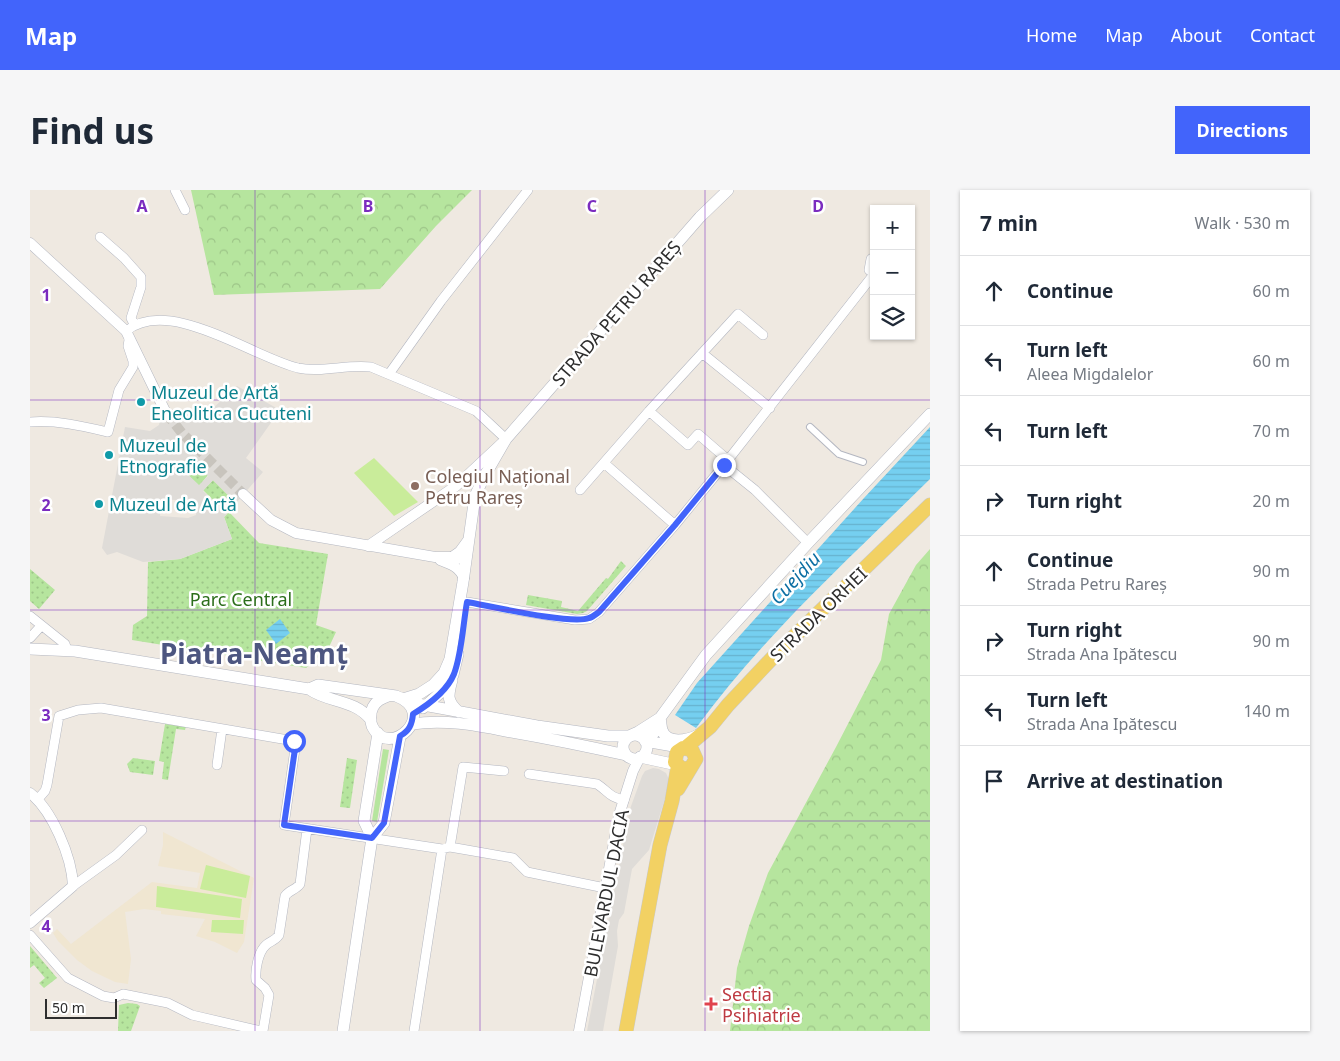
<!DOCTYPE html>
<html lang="en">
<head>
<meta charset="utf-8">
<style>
	body { margin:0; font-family:"Noto Sans",sans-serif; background:#f6f6f7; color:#1f2937 }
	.controls { position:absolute; right:15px; top:15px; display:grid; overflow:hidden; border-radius:0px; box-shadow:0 1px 4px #0004 }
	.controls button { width:45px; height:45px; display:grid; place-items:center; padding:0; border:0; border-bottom:1px solid #e0e1e3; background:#fff; color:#1f2937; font:25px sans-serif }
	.scale { position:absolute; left:15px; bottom:12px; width:72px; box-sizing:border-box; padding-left:5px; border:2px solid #2e2e2e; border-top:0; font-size:14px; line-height:18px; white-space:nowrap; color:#2e2e2e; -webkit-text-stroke:4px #fff; paint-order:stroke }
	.stop { position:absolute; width:15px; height:15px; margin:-11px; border:4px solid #4264fb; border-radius:50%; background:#fff }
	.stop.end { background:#4264fb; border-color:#fff; box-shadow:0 1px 5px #0008 }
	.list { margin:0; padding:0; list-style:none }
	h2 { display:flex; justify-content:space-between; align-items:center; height:65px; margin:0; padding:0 20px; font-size:21px }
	h2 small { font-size:16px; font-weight:400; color:#747a83 }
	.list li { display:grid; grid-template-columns:32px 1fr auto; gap:15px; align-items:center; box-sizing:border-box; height:70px; padding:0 20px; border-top:1px solid #e0e1e3 }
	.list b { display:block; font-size:19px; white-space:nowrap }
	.list p { margin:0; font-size:16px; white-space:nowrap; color:#747a83 }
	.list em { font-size:16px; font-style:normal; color:#747a83 }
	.icon { flex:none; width:28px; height:28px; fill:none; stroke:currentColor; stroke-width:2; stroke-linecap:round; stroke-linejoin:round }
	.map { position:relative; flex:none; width:900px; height:841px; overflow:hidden; border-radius:0px }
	header { display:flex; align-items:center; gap:30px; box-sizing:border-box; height:70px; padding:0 25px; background:#4264fb; color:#fff }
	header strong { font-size:24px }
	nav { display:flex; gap:28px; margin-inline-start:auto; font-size:18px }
	.intro { display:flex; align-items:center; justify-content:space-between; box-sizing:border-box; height:120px; padding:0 30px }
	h1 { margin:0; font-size:35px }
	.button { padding:12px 22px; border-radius:0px; background:#4264fb; color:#fff; font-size:18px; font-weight:700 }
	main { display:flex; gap:30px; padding:0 30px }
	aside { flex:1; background:#fff; border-radius:0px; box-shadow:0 1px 4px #0004 }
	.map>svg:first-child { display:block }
	.education { fill:#f0e6d1 }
	.grass { fill:url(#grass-dots) }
	.forest { fill:url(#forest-crowns) }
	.garden { fill:#b6e59e }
	.pitch { fill:#c9ec9a }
	.plaza { fill:#dfdcd8; fill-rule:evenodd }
	.water { fill:url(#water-rules) }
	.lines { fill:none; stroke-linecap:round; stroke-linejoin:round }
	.tertiary-tunnel { stroke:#c8c4bd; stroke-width:10; stroke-dasharray:10 5; stroke-linecap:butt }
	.pedestrian-casing { stroke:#b4b7c1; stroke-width:8 }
	.minor-casing { stroke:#b4b7c1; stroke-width:10 }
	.tertiary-casing { stroke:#b4b7c1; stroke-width:11 }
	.secondary-casing { stroke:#b4b7c1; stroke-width:12 }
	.primary-casing { stroke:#c9c9c9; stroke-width:15 }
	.pedestrian { stroke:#fff; stroke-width:6 }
	.minor { stroke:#fff; stroke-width:9 }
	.tertiary { stroke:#fff; stroke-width:10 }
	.secondary { stroke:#fff; stroke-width:11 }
	.primary { stroke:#f2d163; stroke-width:14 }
	.route { stroke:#4264fb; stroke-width:6 }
	.grid { fill:none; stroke:#7b2cbf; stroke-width:1; stroke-opacity:0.55 }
	.culture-dot { fill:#0f9aa8; stroke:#fff; stroke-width:2 }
	.education-dot { fill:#8d6e63; stroke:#fff; stroke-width:2 }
	.health-dot { fill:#e0444e; stroke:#fff; stroke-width:2 }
	.labels { text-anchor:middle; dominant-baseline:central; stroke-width:5; stroke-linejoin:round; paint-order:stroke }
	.street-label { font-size:18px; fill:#2e2e2e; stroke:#fff }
	.culture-label { font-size:18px; fill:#0d838f; stroke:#fff; text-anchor:start }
	.education-label { font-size:18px; fill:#785e54; stroke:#fff; text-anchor:start }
	.park-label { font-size:18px; fill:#2c6e1b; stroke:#fff }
	.health-label { font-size:18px; fill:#be3a42; stroke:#fff; text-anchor:start }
	.water-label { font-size:19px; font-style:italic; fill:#0d6fa3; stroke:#fff }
	.town-label { font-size:28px; font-weight:bold; fill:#4d5680; stroke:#fff }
	.grid-label { font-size:16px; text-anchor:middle; font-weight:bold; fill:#7b2cbf; stroke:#fff; stroke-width:5; stroke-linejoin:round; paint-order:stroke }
</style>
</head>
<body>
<header>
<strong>Map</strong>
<nav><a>Home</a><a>Map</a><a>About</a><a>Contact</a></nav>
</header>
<div class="intro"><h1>Find us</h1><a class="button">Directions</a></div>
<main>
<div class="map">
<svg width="900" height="841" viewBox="0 0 900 841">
	<defs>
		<pattern id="grass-dots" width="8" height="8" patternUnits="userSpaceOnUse" patternTransform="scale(1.25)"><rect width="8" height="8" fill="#b6e59e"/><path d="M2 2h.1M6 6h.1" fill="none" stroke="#9dc588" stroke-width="1.8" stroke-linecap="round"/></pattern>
		<pattern id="forest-crowns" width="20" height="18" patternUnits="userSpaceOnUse" patternTransform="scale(1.25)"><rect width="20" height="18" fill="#b6e59e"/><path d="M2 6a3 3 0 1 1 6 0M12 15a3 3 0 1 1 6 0" fill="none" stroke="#9dc588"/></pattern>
		<pattern id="water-rules" width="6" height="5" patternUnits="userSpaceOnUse" patternTransform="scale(1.25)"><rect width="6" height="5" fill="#75cff0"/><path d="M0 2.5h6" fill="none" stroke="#66b2ce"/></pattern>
	</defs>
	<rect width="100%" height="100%" fill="#efe9e1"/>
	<path class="education" d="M133,642L224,688L214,752L207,763L185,752L166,746L175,729L131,724V721L114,719L95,722L101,769L98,794L85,792L62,781L47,770L28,751L23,743L27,739L41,754L122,692L167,698L170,683L128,676L133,655Z"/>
	<path class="grass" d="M161,269L178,285L169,296L152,279Z
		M183,290L199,306L189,316L173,300Z
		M199,322L229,353L298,364L286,435L306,442L299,457L276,478L102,450L103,435L117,426L118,372L150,369L202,349L194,327Z
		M591,371L596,376L557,421L553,423L547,424L496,415L498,405L532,411L531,417L548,421L576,388L578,389Z
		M0,379L25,400L9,419L0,411Z
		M135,534L156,536L155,540L146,539L138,590L132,589L134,572L129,571Z
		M103,568L125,571L123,585L100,582L97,574Z
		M317,568L327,570L320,618L310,617Z
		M0,756L27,788L14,798L9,793L15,788L4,775L0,778Z
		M98,813L107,814L110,816L101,841H88L89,815Z"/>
	<path class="forest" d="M161,0H442L406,36L350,99L184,105Z
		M900,359V841H700L707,778L719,736L738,683L806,557L851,470L859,424L886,375Z"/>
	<path class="garden" d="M353,559L359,560L347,632L342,631Z"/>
	<path class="pitch" d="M344,268L388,312L364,326L324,283Z
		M176,675L220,686L216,708L170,699Z
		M127,696L212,709L210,728L126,717Z
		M182,730H214L213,744L181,742Z"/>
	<path class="plaza" d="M207,196L250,220L216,268L233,282L194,327L202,349L150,369L113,372L87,362L77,365L72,358L95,237L120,241L129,235L131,225L142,219H182ZM161,269L178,286L169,295L152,279ZM183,290L199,306L189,316L173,301ZM131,309L159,311L164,313L167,317L166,325L158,328L130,326Z
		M623,578L629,579L636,583L640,592L619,660L602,679L594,723L589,730L587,741L588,756L573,841H557L600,619L612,586L615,581Z"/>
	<path class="water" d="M900,237V289C819,369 733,446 666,538L645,525L667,493L834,308Z
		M250,429L260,443L246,454L236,440Z"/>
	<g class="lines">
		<path class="tertiary-tunnel" d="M136,223L152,243L213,304"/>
		<defs>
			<path id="pedestrian" d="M780,237L809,264L833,272"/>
			<path id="minor" d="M145,0L155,20
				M70,47L94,68L111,87V97L101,128L104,134
				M96,141C140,106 222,167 268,178C292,183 317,174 341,177L446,221L476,249
				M672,163L740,218
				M359,184L411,111L498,0
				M619,221L708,124L733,145
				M0,232C27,230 52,236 78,242L89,200L103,177V171L98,156L99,150
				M574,273L645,335
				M694,275L725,300L778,353
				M550,300L619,221L658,255L668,244L698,270
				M437,412L545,430L559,429L569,422L645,335L698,270L844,84L839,80L841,69L844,67
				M0,426L35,454L37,460
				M0,448L11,436
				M187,575L192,539
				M499,584L567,594C579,602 579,607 594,610
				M8,609L15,601L17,595L29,526L48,520L71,518L264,551L266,552L254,635L412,659L420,657L433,577L474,581
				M420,657L483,668L497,682L575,698
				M43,696L86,665L112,640
				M0,745L38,788L73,806L84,808L93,804L138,813L162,825L231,841
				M233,841L239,805L235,798L226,790C225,780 228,762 236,755C240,751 245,751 249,745L255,706C259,700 266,700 270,694L277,639
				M384,841L412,659"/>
			<path id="tertiary" d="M0,53L96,141L136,223
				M213,304L241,330L266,343L405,367H423L431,369
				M338,356L426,296L472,253
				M410,370C421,374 429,377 434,388
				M0,603C22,620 42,667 43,696L0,733
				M549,841L589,625L603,581L610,567"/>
			<path id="secondary" d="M423,367L430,362L438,351
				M0,459L45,461L279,499C298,513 325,509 341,530
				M422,490C418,505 416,511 429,522
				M279,499L288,495L366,506C410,523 359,571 342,536C340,530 340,523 343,517C346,511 352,508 358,506
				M373,509L389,504L403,495L414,483L420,469L433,392L445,306L454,287L476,249L670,27L698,0
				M377,512L507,536L578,546H599L608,542L630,528
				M393,518L410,503L423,485L428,464
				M630,528C631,532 631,537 632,540C637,555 658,550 668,545
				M382,534C414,529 445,535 476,541C517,548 556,556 596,565
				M593 557a12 12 0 1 1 24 0a12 12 0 1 1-24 0Z
				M615,551L624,543L630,528L676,465L778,353L900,224
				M615,551L649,557
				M610,567L647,575
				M342,648L334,631L348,543
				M342,648L354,633L370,547
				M313,841L342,648"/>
			<path id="primary" d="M655,558L680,537L698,515L747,463L900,315
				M648,599L666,569L662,560L653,558L647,562L645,572L651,578L659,579
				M596,841L630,655L642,611L648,576"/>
		</defs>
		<use href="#pedestrian" class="pedestrian-casing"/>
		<use href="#minor" class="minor-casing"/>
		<use href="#tertiary" class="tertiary-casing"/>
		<use href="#secondary" class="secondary-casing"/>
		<use href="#primary" class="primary-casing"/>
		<use href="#pedestrian" class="pedestrian"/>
		<use href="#minor" class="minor"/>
		<use href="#tertiary" class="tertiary"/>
		<use href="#secondary" class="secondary"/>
		<use href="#primary" class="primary"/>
	</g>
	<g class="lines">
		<path class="route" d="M264,551L266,552L254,635L342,648L354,633L370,546C379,541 382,535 383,524C398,515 417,501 424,484C432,463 433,434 437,412C460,416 542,435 559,428C563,427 566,424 569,422L645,335L694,275"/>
	</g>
	<path class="grid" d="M225,0V841M450,0V841M675,0V841M0,210H900M0,420H900M0,631H900"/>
	<g class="culture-dot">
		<circle cx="111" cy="212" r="5"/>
		<circle cx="79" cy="265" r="5"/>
		<circle cx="69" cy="314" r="5"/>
	</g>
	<circle class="education-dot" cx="385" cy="296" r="5"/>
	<path class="health-dot" d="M678.5 806.5h5v5h5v5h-5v5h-5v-5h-5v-5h5z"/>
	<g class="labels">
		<g class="street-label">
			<text transform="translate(586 123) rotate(-49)">STRADA PETRU RAREȘ</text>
			<text transform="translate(788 424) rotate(-44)">STRADA ORHEI</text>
			<text transform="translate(576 703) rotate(-79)">BULEVARDUL DACIA</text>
		</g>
		<g class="culture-label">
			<text x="121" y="202">Muzeul de Artă<tspan x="121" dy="21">Eneolitica Cucuteni</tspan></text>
			<text x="89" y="255">Muzeul de<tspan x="89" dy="21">Etnografie</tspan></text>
			<text x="79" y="314">Muzeul de Artă</text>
		</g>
		<g class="education-label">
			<text x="395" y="286">Colegiul Național<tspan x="395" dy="21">Petru Rareș</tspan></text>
		</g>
		<g class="park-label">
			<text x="211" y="409">Parc Central</text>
		</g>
		<g class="health-label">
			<text x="692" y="804">Sectia<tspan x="692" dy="21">Psihiatrie</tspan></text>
		</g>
		<g class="water-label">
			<text transform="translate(765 388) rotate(-47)">Cuejdiu</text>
		</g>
		<g class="town-label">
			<text x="224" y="463">Piatra-Neamț</text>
		</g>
	</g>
	<g class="grid-label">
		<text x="112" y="22">A</text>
		<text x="338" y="22">B</text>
		<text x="562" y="22">C</text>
		<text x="788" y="22">D</text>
		<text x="16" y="111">1</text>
		<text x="16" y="321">2</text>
		<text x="16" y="531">3</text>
		<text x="16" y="742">4</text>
	</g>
</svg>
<div class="controls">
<button>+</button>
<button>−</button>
<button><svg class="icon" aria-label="layers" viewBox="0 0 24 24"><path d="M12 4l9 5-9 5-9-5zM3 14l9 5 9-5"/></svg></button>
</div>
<div class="scale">50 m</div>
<div class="stop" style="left:264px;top:551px"></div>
<div class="stop end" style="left:694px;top:275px"></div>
</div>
<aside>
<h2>7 min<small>Walk · 530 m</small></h2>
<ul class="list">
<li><svg class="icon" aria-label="ahead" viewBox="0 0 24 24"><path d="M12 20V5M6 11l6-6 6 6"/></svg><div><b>Continue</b></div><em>60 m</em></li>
<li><svg class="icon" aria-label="left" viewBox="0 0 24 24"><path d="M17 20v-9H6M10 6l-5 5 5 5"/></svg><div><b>Turn left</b><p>Aleea Migdalelor</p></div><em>60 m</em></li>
<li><svg class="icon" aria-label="left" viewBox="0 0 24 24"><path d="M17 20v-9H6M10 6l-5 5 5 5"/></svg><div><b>Turn left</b></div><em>70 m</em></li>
<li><svg class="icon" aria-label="right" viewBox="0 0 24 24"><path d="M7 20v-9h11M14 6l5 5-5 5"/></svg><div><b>Turn right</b></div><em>20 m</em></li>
<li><svg class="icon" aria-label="ahead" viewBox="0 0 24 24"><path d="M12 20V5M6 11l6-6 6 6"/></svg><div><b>Continue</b><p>Strada Petru Rareș</p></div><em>90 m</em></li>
<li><svg class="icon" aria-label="right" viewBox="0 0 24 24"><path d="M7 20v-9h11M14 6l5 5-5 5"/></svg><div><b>Turn right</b><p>Strada Ana Ipătescu</p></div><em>90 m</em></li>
<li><svg class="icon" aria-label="left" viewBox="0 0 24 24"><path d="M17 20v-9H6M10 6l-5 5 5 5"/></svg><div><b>Turn left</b><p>Strada Ana Ipătescu</p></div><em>140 m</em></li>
<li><svg class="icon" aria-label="arrive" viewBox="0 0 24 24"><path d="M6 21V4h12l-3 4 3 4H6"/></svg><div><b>Arrive at destination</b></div></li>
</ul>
</aside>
</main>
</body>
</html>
